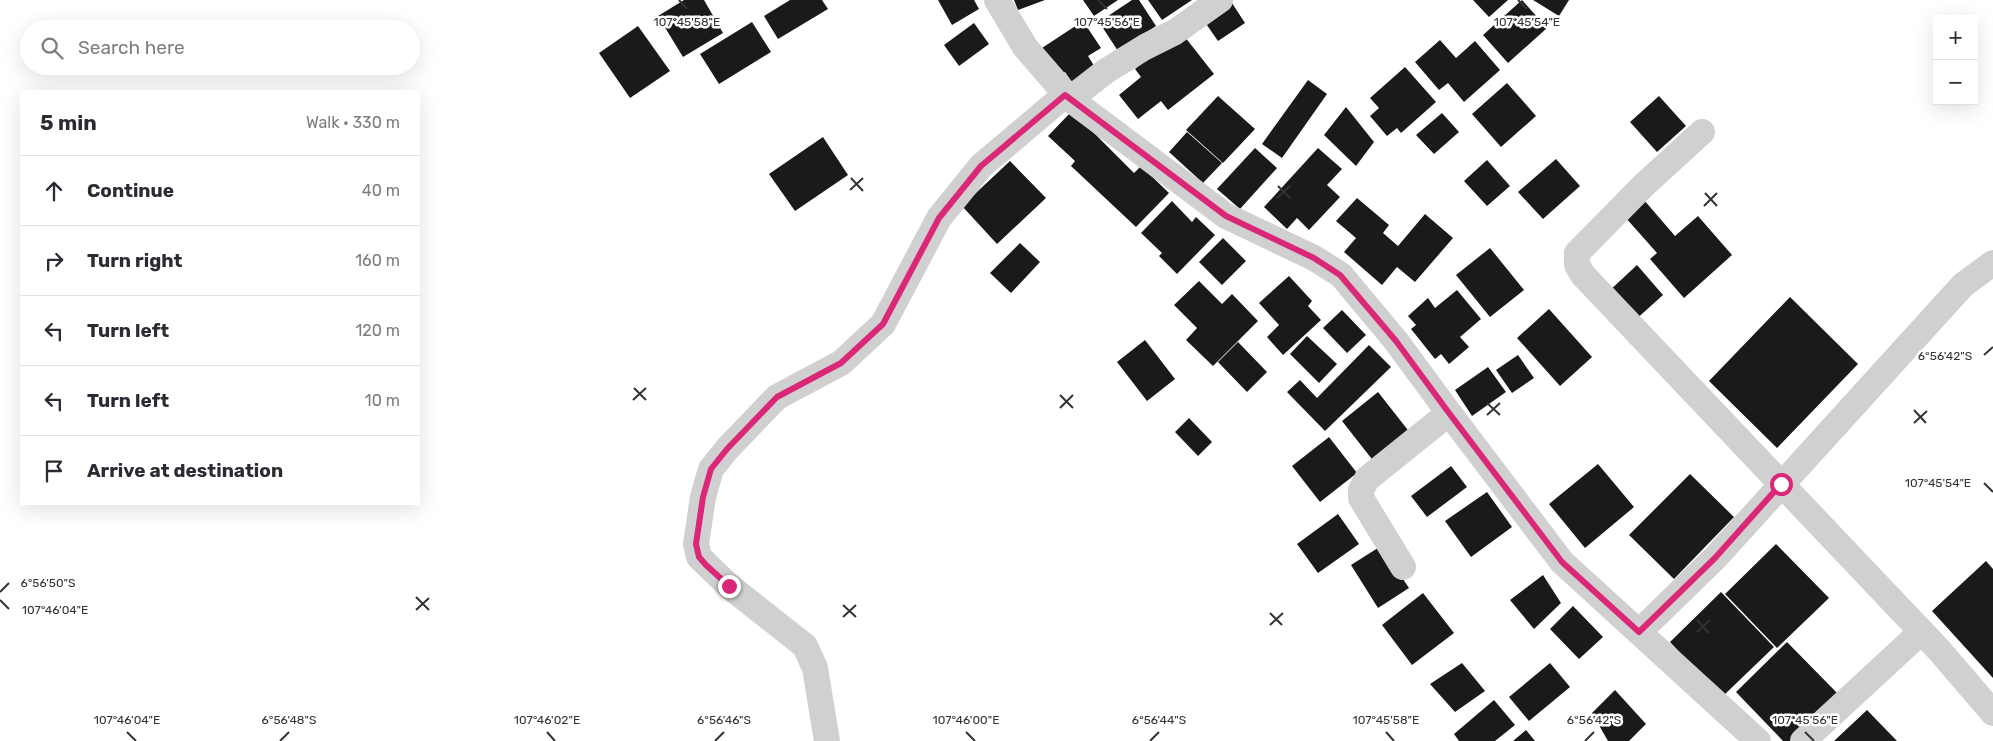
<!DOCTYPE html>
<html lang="en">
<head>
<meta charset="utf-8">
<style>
	body { margin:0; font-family:Rubik,sans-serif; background:#f2f2f3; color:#2b2b33 }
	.controls { position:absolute; right:15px; top:15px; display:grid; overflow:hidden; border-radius:0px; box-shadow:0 5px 20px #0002 }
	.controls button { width:45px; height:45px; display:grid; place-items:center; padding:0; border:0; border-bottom:1px solid #e1e1e2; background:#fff; color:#2b2b33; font:25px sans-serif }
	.stop { position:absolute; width:15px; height:15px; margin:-11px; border:4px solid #db2777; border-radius:50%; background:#fff }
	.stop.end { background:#db2777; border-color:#fff; box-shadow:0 1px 5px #0008 }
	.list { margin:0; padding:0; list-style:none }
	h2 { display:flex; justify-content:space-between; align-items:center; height:65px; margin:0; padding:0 20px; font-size:21px }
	h2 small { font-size:16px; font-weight:400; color:#7c7c81 }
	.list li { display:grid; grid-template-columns:32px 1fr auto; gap:15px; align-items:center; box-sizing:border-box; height:70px; padding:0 20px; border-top:1px solid #e1e1e2 }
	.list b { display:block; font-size:19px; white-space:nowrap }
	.list em { font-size:16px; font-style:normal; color:#7c7c81 }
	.icon { flex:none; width:28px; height:28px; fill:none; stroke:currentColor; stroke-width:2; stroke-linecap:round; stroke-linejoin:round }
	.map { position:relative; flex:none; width:1993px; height:741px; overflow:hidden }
	.search { position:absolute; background:#fff; box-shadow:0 5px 20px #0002; left:20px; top:20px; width:400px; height:55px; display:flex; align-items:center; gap:12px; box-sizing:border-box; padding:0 18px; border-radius:28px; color:#7c7c81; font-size:19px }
	.panel { position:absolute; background:#fff; box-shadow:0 5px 20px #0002; left:20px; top:90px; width:400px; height:415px; border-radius:0px }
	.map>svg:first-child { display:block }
	.building { fill:#1a1a1a }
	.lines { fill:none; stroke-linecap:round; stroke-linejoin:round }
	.minor { stroke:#d0d0d0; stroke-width:26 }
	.route { stroke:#db2777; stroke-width:6 }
	.ticks { fill:none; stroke:#333; stroke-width:2 }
	.ticks-label { font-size:12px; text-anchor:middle; fill:#333; stroke:#fff; stroke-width:5; stroke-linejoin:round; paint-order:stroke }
</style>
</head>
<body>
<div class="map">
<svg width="1993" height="741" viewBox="0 0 1993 741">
	<rect width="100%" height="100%" fill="#fff"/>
	<path class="building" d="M684,0H704L723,33L683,57L658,16Z
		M790,0H822L828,9L778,39L764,16Z
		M938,0H974L979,9L952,25Z
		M1014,0H1045L1018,10Z
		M1083,0H1118L1094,16Z
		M1132,0H1139L1156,26L1118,51L1099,22Z
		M1148,0H1192L1162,20Z
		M1230,0L1245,23L1218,41L1202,18Z
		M1473,0H1508L1489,17Z
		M1522,0L1547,28L1508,63L1483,35Z
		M1533,0H1569L1559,16Z
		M1083,21L1101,48L1088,56L1098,72L1075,87L1065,72L1060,75L1042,48Z
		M752,22L771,52L719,84L700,54Z
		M974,23L989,44L959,66L944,45Z
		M638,26L670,71L630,98L599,53Z
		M1181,32L1214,74L1168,110L1161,101L1138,119L1119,95L1141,77L1135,69Z
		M1440,40L1456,58L1475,41L1500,70L1464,102L1448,83L1439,90L1415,62Z
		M1405,67L1436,102L1401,133L1397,128L1387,136L1370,116L1379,108L1370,98Z
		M1308,80L1327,94L1282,158L1262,144Z
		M1507,83L1536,116L1501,147L1472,114Z
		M1218,96L1255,129L1223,163L1186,130Z
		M1659,96L1686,126L1657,152L1630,122Z
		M1346,107L1374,142L1356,166L1324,135Z
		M1072,111L1134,173L1141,166L1169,193L1136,227L1071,166L1075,161L1048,136Z
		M1442,113L1459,132L1434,154L1416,135Z
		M1187,132L1222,163L1203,183L1169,152Z
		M823,137L848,175L795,211L769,174Z
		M1255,148L1277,168L1240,209L1217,189Z
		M1318,148L1342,169L1327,185L1340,197L1309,230L1297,218L1287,229L1264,207Z
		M1556,159L1580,186L1543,219L1518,192Z
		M1487,160L1510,186L1487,206L1464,181Z
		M1010,161L1046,198L997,244L962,206Z
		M1357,198L1389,225L1383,233L1398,246L1425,214L1453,238L1415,282L1397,267L1382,285L1344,252L1356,238L1336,221Z
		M1644,200L1675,236L1698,216L1732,255L1684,298L1650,259L1657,253L1625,217Z
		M1172,201L1192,222L1196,217L1215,235L1177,274L1159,256L1162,253L1141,233Z
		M1223,238L1246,261L1222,285L1199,262Z
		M1020,243L1040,262L1011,293L990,273Z
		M1490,248L1524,290L1490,317L1456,275Z
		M1637,265L1663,295L1633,322L1607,293Z
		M1289,276L1312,301L1308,306L1321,320L1283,355L1267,337L1279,325L1259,303Z
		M1199,281L1222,304L1232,294L1258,321L1213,366L1186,340L1197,328L1174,305Z
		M1457,290L1481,319L1460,337L1469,347L1449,364L1441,354L1435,359L1411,329L1416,325L1408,316L1428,298L1435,308Z
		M1790,297L1858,364L1777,448L1709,381Z
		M1549,309L1592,357L1560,386L1517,338Z
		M1342,310L1366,335L1347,353L1323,328Z
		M1307,336L1337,364L1319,383L1290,354Z
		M1145,340L1175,379L1147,401L1117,362Z
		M1238,342L1267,372L1247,392L1218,362Z
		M1369,345L1391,367L1325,431L1287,392L1300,380L1317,398Z
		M1518,355L1534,378L1512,393L1496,370Z
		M1488,367L1506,392L1472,416L1455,390Z
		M1378,392L1411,434L1375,463L1342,421Z
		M1189,418L1212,442L1198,456L1175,432Z
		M1329,437L1357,473L1320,502L1292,466Z
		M1598,464L1634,507L1585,548L1549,504Z
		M1451,466L1467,487L1427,517L1411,496Z
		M1690,474L1734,517L1674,579L1629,535Z
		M1487,492L1512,527L1471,557L1445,521Z
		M1338,514L1359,544L1318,573L1297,544Z
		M1776,544L1829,598L1777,648L1725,594Z
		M1381,546L1409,588L1378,608L1351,565Z
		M1986,561L1993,569V678L1932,611Z
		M1543,575L1561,603L1534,629L1510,600Z
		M1721,592L1774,647L1722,697L1670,642Z
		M1423,593L1454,633L1412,665L1382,625Z
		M1573,606L1603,637L1579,659L1550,629Z
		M1787,642L1840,696L1794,741H1783L1736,692Z
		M1462,663L1485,691L1455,712L1430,684Z
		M1550,663L1570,687L1529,721L1509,697Z
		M1615,690L1646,724L1629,741H1608L1592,713Z
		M1494,700L1515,725L1495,741H1459L1454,734Z
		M1867,710L1897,741H1834Z
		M1526,730L1535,741H1513Z"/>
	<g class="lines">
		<path class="minor" d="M997,0L1025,47L1070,99L1226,216L1314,258L1341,275L1396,341L1449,413L1562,562L1758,741
			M1070,99L1106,71L1145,47L1175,32L1220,0
			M1702,132L1644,185L1577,253V265L1583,275L1939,650L1993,713
			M1403,567L1361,498V490L1367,479L1449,413
			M1639,632L1715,558L1963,285L1993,263
			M827,741L815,668L805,646L729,586L699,557L696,544L703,497L711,469L727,449L777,397L841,363L883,324L939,218L981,166L1065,95
			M1803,741L1921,632"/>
	</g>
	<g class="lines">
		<path class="route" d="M729,586L706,565L699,557L696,544L703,497L711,469L727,449L777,397L841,363L883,324L939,218L981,166L1065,95L1226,216L1314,258L1340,275L1396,341L1449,413L1562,562L1639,632L1715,558L1781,484"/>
	</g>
	<path class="ticks" d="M679,0L687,9M1098,0L1107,9M1518,0L1527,9M851,178L863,191M1278,186L1290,198M850,190L863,178M1705,193L1717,206M1277,198L1290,186M1704,206L1717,193M1984,355L1993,347M634,388L646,400M1060,395L1073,408M633,400L646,388M1487,403L1500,415M1060,408L1073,395M1914,410L1926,423M1487,415L1500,403M1914,423L1927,411M1984,483L1993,492M0,592L9,583M416,597L429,610M0,600L9,609M843,605L856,617M416,610L429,598M1270,613L1282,625M843,617L856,605M1697,620L1709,633M1270,625L1283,613M1697,632L1710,620M127,732L136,741M547,732L555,741M966,732L975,741M1386,732L1394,741M1805,732L1814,741M280,741L289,732M715,741L724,732M1150,741L1159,732M1585,741L1594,732"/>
	<g class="ticks-label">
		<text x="687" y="26">107°45'58"E</text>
		<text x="1107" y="26">107°45'56"E</text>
		<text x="1527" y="26">107°45'54"E</text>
		<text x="1945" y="360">6°56'42"S</text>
		<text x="1938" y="487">107°45'54"E</text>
		<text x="48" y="587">6°56'50"S</text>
		<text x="55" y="614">107°46'04"E</text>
		<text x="127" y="724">107°46'04"E</text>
		<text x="547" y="724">107°46'02"E</text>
		<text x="966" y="724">107°46'00"E</text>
		<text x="1386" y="724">107°45'58"E</text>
		<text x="1805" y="724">107°45'56"E</text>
		<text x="289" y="724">6°56'48"S</text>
		<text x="724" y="724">6°56'46"S</text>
		<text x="1159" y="724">6°56'44"S</text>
		<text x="1594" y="724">6°56'42"S</text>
	</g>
</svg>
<div class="controls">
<button>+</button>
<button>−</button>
</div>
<div class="stop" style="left:1781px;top:484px"></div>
<div class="stop end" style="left:729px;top:586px"></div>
<div class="search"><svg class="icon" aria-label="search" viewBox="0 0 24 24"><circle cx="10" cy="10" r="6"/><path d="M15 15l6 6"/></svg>Search here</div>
<section class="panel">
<h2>5 min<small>Walk · 330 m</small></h2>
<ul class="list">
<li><svg class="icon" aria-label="ahead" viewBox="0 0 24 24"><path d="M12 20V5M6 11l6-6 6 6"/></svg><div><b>Continue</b></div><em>40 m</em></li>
<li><svg class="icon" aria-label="right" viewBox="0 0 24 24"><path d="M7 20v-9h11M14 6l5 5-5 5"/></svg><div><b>Turn right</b></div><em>160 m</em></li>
<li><svg class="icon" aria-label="left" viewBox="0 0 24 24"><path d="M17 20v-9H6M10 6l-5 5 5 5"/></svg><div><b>Turn left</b></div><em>120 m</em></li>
<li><svg class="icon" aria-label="left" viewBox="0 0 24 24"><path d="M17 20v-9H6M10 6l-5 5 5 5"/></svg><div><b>Turn left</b></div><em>10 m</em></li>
<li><svg class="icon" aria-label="arrive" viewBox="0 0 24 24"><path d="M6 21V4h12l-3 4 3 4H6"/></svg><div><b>Arrive at destination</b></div></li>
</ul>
</section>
</div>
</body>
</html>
